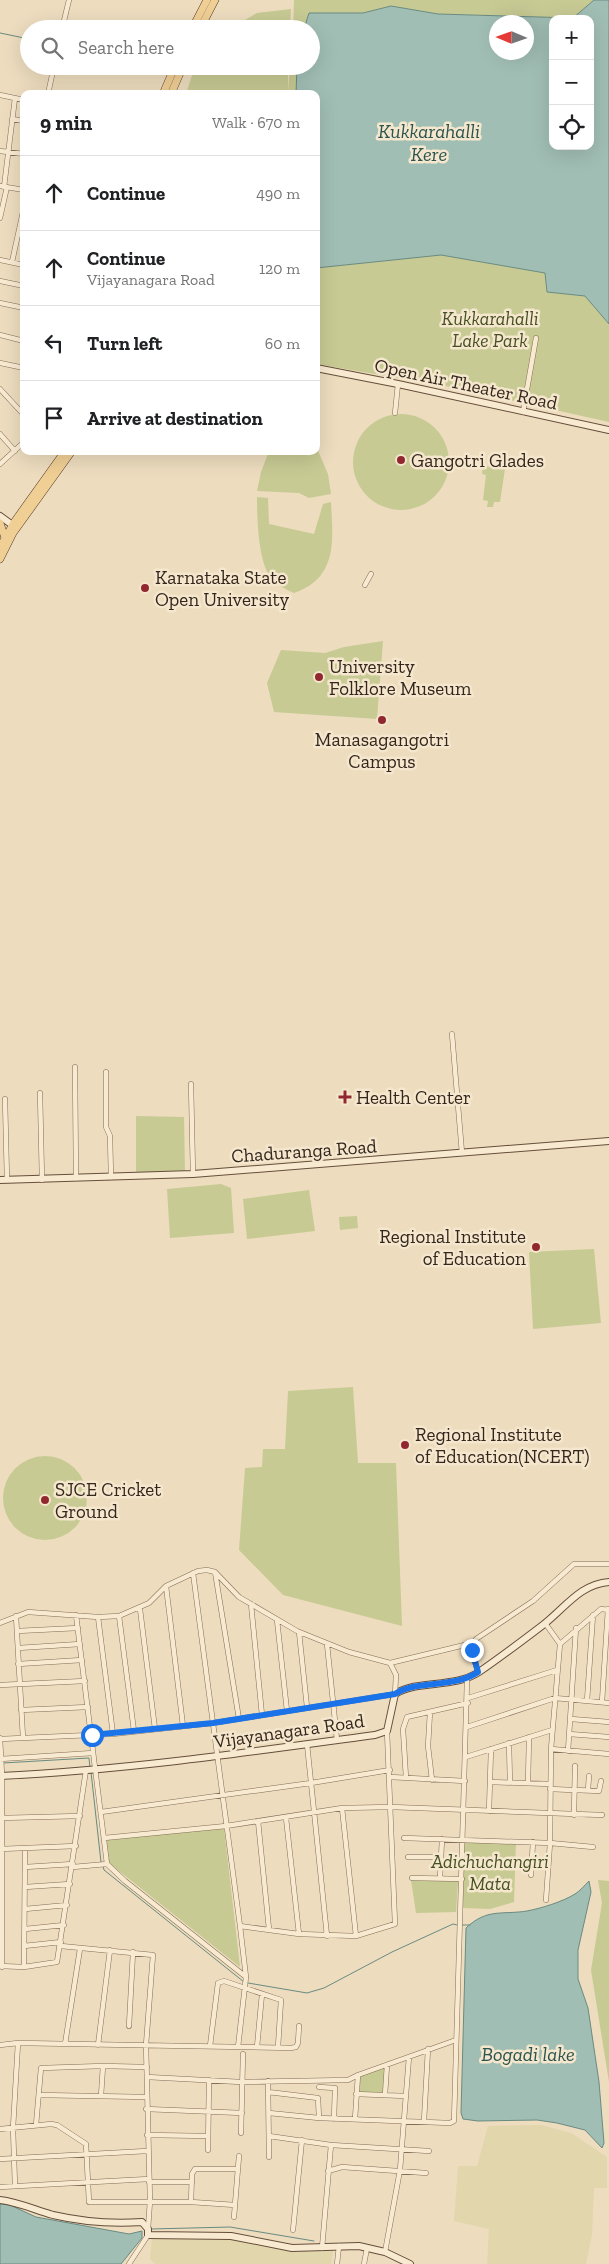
<!DOCTYPE html>
<html lang="en">
<head>
<meta charset="utf-8">
<style>
	body { margin:0; font-family:"Zilla Slab",serif; background:#f6f6f6; color:#202124 }
	.controls { position:absolute; right:15px; top:15px; display:grid; overflow:hidden; border-radius:10px; box-shadow:0 5px 20px #0002 }
	.controls button { width:45px; height:45px; display:grid; place-items:center; padding:0; border:0; border-bottom:1px solid #e0e0e0; background:#fff; color:#202124; font:25px sans-serif }
	.compass { position:absolute; left:489px; top:15px; width:45px; height:45px; border-radius:50%; background:#fff; box-shadow:0 5px 20px #0002; rotate:272deg }
	.stop { position:absolute; width:15px; height:15px; margin:-11px; border:4px solid #1a73e8; border-radius:50%; background:#fff }
	.stop.end { background:#1a73e8; border-color:#fff; box-shadow:0 1px 5px #0008 }
	.list { margin:0; padding:0; list-style:none }
	h2 { display:flex; justify-content:space-between; align-items:center; height:65px; margin:0; padding:0 20px; font-size:21px }
	h2 small { font-size:16px; font-weight:400; color:#757577 }
	.list li { display:grid; grid-template-columns:32px 1fr auto; gap:15px; align-items:center; box-sizing:border-box; height:75px; padding:0 20px; border-top:1px solid #e0e0e0 }
	.list b { display:block; font-size:19px; white-space:nowrap }
	.list p { margin:0; font-size:16px; white-space:nowrap; color:#757577 }
	.list em { font-size:16px; font-style:normal; color:#757577 }
	.icon { flex:none; width:28px; height:28px; fill:none; stroke:currentColor; stroke-width:2; stroke-linecap:round; stroke-linejoin:round }
	.map { position:relative; flex:none; width:609px; height:2264px; overflow:hidden }
	.search { position:absolute; background:#fff; box-shadow:0 5px 20px #0002; left:20px; top:20px; width:300px; height:55px; display:flex; align-items:center; gap:12px; box-sizing:border-box; padding:0 18px; border-radius:28px; color:#757577; font-size:19px }
	.panel { position:absolute; background:#fff; box-shadow:0 5px 20px #0002; left:20px; top:90px; width:300px; height:365px; border-radius:10px }
	.map>svg:first-child { display:block }
	.farmland { fill:#e2d6ac }
	.green { fill:#c7ca93 }
	.water { fill:#a1beb4; stroke:#698b81; fill-rule:evenodd }
	.lines { fill:none; stroke-linecap:round; stroke-linejoin:round }
	.stream { stroke:#698b81; stroke-width:1 }
	.street-casing { stroke:#846d57; stroke-width:5.5 }
	.secondary-casing { stroke:#664e3b; stroke-width:8 }
	.primary-casing { stroke:#523b2c; stroke-width:8 }
	.street { stroke:#f8ead1; stroke-width:4.5 }
	.secondary { stroke:#f8ead1; stroke-width:6 }
	.primary { stroke:#f0cf95; stroke-width:7 }
	.route { stroke:#1a73e8; stroke-width:6 }
	.poi-dot { fill:#92282f; stroke:#f4e7cd; stroke-width:2 }
	.labels { text-anchor:middle; dominant-baseline:central; stroke-width:5; stroke-linejoin:round; paint-order:stroke }
	.park-label { font-size:19px; font-style:italic; fill:#475023; stroke:#f4e7cd }
	.street-label { font-size:19px; fill:#34261c; stroke:#f4e7cd }
	.poi-label { font-size:19px; fill:#34261c; stroke:#f4e7cd; text-anchor:start }
	.water-label { font-size:20px; font-style:italic; fill:#2b544f; stroke:#f4e7cd }
</style>
</head>
<body>
<div class="map">
<svg width="609" height="2264" viewBox="0 0 609 2264">
	<rect width="100%" height="100%" fill="#eddcbe"/>
	<path class="farmland" d="M541,2125L571,2133L607,2157V2188H594L592,2235L586,2264H487L489,2229L454,2221L458,2166H477L488,2126Z
		M152,2238H229L289,2250L333,2251L331,2264H155L150,2259Z"/>
	<path class="green" d="M294,0H594L573,18L438,14L391,6L363,13H309L304,29H293Z
		M291,9L290,29H230L257,13Z
		M195,66H288V91L290,66H297L296,94H186Z
		M441,255L545,273L547,292L585,296L609,324V422L457,388L316,364V268Z
		M353 462a48 48 0 1 1 96 0a48 48 0 1 1-96 0Z
		M316,446L328,474L331,494L309,498L299,493L257,491L261,472L269,451H316Z
		M483,466L505,469L500,502H494L493,507H487L488,501L483,500L486,475L482,474Z
		M257,497L268,498L269,524L314,534L323,504L331,502C333,540 338,578 294,593C285,589 277,585 271,578C258,562 257,517 257,497Z
		M383,641L377,719L274,712L267,683L281,650L325,653L344,647Z
		M136,1116L184,1117L185,1173L136,1172Z
		M221,1184L231,1188L234,1233L170,1238L167,1189Z
		M309,1190L315,1231L247,1239L243,1199Z
		M357,1216L358,1228L340,1230L339,1217Z
		M594,1249L601,1323L533,1329L529,1252Z
		M353,1387L358,1463H396L402,1626L283,1595L239,1550L245,1468L262,1467L263,1449H285L288,1391Z
		M3 1498a42 42 0 1 1 84 0a42 42 0 1 1-84 0Z
		M224,1828L240,1967L109,1863L106,1840Z
		M516,1841L514,1902L490,1909L463,1908V1842Z
		M411,1880L458,1881L456,1912L416,1913Z
		M598,1880L609,1881V2082L591,1970L602,1903Z
		M385,2066L383,2093H359L360,2075Z"/>
	<path class="water" d="M594,0H609V324L585,296L547,292L545,273L441,255L316,268V94H296L297,66H311V29H304L309,13H363L391,6L438,14L573,18ZM553,19H590V146H553ZM496,22H526V52H496Z
		M589,1881L591,1892L578,1950V1979L588,2008L599,2082L604,2143L602,2148L585,2130L557,2123L537,2120L478,2121L463,2119L461,2113L466,1928C487,1908 502,1915 527,1911C542,1908 562,1902 575,1894C580,1891 585,1885 589,1881Z
		M0,2204L10,2205L36,2217L129,2234L142,2231V2238L121,2264H0Z"/>
	<g class="lines">
		<path class="stream" d="M0,33L29,39
			M146,66L167,74
			M3,1763L89,1758L90,1768
			M91,1772L101,1862
			M103,1866L104,1870L244,1982
			M461,1925H470
			M248,1983L307,1993L324,1988L392,1952L453,1924L457,1925
			M151,2229L230,2227L314,2241"/>
		<defs>
			<path id="street" d="M62,29L69,0
				M48,94L54,66
				M0,95L24,100
				M12,119L24,121
				M0,151L24,154
				M0,186L24,190
				M4,187L15,98
				M0,218L7,187
				M0,260L24,265
				M12,262L24,207
				M0,281L24,286
				M0,303L24,308
				M0,335L24,341
				M0,363L24,368
				M0,389L24,415
				M523,412L536,338
				M395,413L398,384
				M0,434L15,451
				M0,464L24,442
				M365,585L371,574
				M452,1034L462,1153
				M75,1067L76,1178
				M106,1072V1127L110,1136L111,1177
				M191,1084L193,1174
				M40,1093L42,1180
				M5,1099L7,1180
				M215,1572L239,1719
				M193,1573L240,1926L299,1934L356,1936L395,1924L387,1731
				M166,1586L183,1726
				M251,1604L262,1715
				M140,1609L155,1729
				M76,1615L107,1864L125,1881L246,1977
				M16,1616L23,1738
				M119,1616L134,1731
				M98,1617L113,1734
				M277,1620L287,1711
				M0,1623L28,1612L98,1617L119,1616L149,1603L166,1586L198,1571L207,1570L215,1572L239,1597L297,1631L349,1652L390,1663L396,1675L395,1694L213,1723L113,1734L0,1739
				M545,1623L560,1644L551,1749L550,1843L546,1900
				M17,1631L78,1628
				M299,1632L307,1707
				M327,1644L337,1740
				M560,1644L601,1609L609,1610
				M18,1648L80,1644
				M390,1663L473,1643
				M18,1664L82,1660
				M478,1672L471,1650L476,1639L533,1601L574,1564H609
				M0,1685L85,1681
				M468,1698L557,1670
				M587,1701L593,1615
				M602,1702L608,1609
				M21,1710L88,1707
				M430,1712L428,1746L432,1780
				M571,1719L609,1722
				M467,1727L555,1698L609,1703
				M569,1734L609,1737
				M0,1738L2,1775V1967
				M509,1743L510,1783
				M307,1744L327,1936
				M551,1749L609,1754
				M568,1751L576,1628
				M466,1757L552,1730
				M0,1759L93,1753
				M390,1777L465,1781
				M406,1778L403,1729L407,1717L468,1703
				M490,1782L550,1784
				M528,1783L529,1737
				M550,1789L572,1790
				M575,1790L599,1791L601,1781
				M588,1790L589,1776
				M342,1808L356,1936
				M489,1811L491,1749
				M101,1812L311,1783L390,1770
				M574,1815L575,1766
				M1,1818L80,1816
				M286,1818L299,1934
				M258,1821L269,1929
				M104,1838L226,1826L342,1808L391,1807L602,1815
				M404,1838L550,1843L593,1847
				M0,1849L76,1846
				M408,1857H441
				M25,1867L73,1864
				M73,1867L107,1864
				M531,1875L533,1842
				M412,1878L462,1879
				M440,1878L442,1839
				M25,1887L70,1884
				M25,1909L67,1905
				M25,1929L64,1925
				M24,1946L61,1942
				M61,1946L153,1955L146,2045L150,2201L148,2229
				M0,1966L24,1967L57,1962L86,1770
				M24,1967L25,1848
				M129,2026L133,1952
				M65,2044L80,1949
				M0,2045L18,2043L291,2048L296,2047L298,2043L299,2026
				M98,2045L110,1950
				M210,2046L218,1983L224,1981L281,2000L278,2047
				M238,2047L246,1977L240,1926
				M257,2047L262,1994
				M147,2077L241,2082L348,2080L358,2075
				M268,2081L269,2157
				M319,2087L335,2088L334,2119
				M268,2092L318,2098L319,2118
				M356,2094L406,2096
				M39,2095L146,2097
				M385,2095L387,2065
				M101,2096L103,2066
				M146,2109L242,2113
				M269,2113L319,2118L450,2123L454,2121L467,1680
				M355,2119L358,2075L456,2040
				M424,2121L428,2049
				M36,2125L41,2068L103,2066L147,2067
				M0,2129L51,2124L57,2125L86,2144L89,2202H191L235,2205
				M241,2133L243,2054
				M147,2135L208,2136
				M269,2136L331,2145
				M208,2150L209,2080
				M0,2159L147,2151
				M328,2171L342,2167L426,2173
				M149,2182H192
				M15,2186L13,2128L18,2043
				M0,2187L149,2179
				M191,2202L192,2174L195,2169H238
				M234,2217L239,2156
				M293,2230L302,2140
				M322,2248L331,2145L429,2151
				M385,2252L400,2170L409,2057
				M129,2264L148,2235
				M337,2264L339,2246
				M364,2264L367,2248"/>
			<path id="secondary" d="M316,368L398,384L609,430
				M0,516L15,527
				M0,1180L193,1174L609,1141
				M0,1776C126,1770 250,1752 375,1735L387,1731L395,1694C419,1679 453,1689 479,1672C501,1657 522,1641 543,1625C565,1608 580,1584 609,1582
				M0,2200C18,2202 35,2210 53,2215C83,2222 112,2224 142,2222L148,2229V2235L231,2236L292,2248L359,2246L385,2252L410,2264"/>
			<path id="primary" d="M192,29L207,0
				M200,29L215,0
				M163,94L175,66
				M171,94L183,66
				M0,523L5,538
				M0,547L15,521L65,451
				M0,559L13,533L72,451"/>
		</defs>
		<use href="#street" class="street-casing"/>
		<use href="#secondary" class="secondary-casing"/>
		<use href="#primary" class="primary-casing"/>
		<use href="#street" class="street"/>
		<use href="#secondary" class="secondary"/>
		<use href="#primary" class="primary"/>
	</g>
	<g class="lines">
		<path class="route" d="M92,1735L213,1723L395,1694C418,1679 453,1689 478,1672L472,1650"/>
	</g>
	<g class="poi-dot">
		<circle cx="401" cy="460" r="5"/>
		<circle cx="145" cy="588" r="5"/>
		<circle cx="319" cy="677" r="5"/>
		<circle cx="382" cy="720" r="5"/>
		<path d="M342.5 1089.5h5v5h5v5h-5v5h-5v-5h-5v-5h5z"/>
		<circle cx="536" cy="1247" r="5"/>
		<circle cx="405" cy="1445" r="5"/>
		<circle cx="45" cy="1500" r="5"/>
	</g>
	<g class="labels">
		<g class="park-label">
			<text x="490" y="318">Kukkarahalli<tspan x="490" dy="22">Lake Park</tspan></text>
			<text x="490" y="1861">Adichuchangiri<tspan x="490" dy="22">Mata</tspan></text>
		</g>
		<g class="street-label">
			<text transform="translate(466 384) rotate(12)">Open Air Theater Road</text>
			<text transform="translate(304 1151) rotate(-4)">Chaduranga Road</text>
			<text transform="translate(289 1731) rotate(-8)">Vijayanagara Road</text>
		</g>
		<g class="poi-label">
			<text x="411" y="460">Gangotri Glades</text>
			<text x="155" y="577">Karnataka State<tspan x="155" dy="22">Open University</tspan></text>
			<text x="329" y="666">University<tspan x="329" dy="22">Folklore Museum</tspan></text>
			<text x="382" y="739" text-anchor="middle">Manasagangotri<tspan x="382" dy="22">Campus</tspan></text>
			<text x="356" y="1097">Health Center</text>
			<text x="526" y="1236" text-anchor="end">Regional Institute<tspan x="526" dy="22">of Education</tspan></text>
			<text x="415" y="1434">Regional Institute<tspan x="415" dy="22">of Education(NCERT)</tspan></text>
			<text x="55" y="1489">SJCE Cricket<tspan x="55" dy="22">Ground</tspan></text>
		</g>
		<g class="water-label">
			<text x="429" y="131">Kukkarahalli<tspan x="429" dy="23">Kere</tspan></text>
			<text x="528" y="2054">Bogadi lake</text>
		</g>
	</g>
</svg>
<div class="controls">
<button>+</button>
<button>−</button>
<button><svg class="icon" aria-label="locate" viewBox="0 0 24 24"><circle cx="12" cy="12" r="6"/><path d="M12 2v4M12 18v4M2 12h4M18 12h4"/></svg></button>
</div>
<svg class="compass" viewBox="-18 -18 36 36"><path d="M0-13l5 13h-10z" fill="#e53935"/><path d="M0 13l5-13h-10z" fill="#757577"/></svg>
<div class="stop" style="left:92px;top:1735px"></div>
<div class="stop end" style="left:472px;top:1650px"></div>
<div class="search"><svg class="icon" aria-label="search" viewBox="0 0 24 24"><circle cx="10" cy="10" r="6"/><path d="M15 15l6 6"/></svg>Search here</div>
<section class="panel">
<h2>9 min<small>Walk · 670 m</small></h2>
<ul class="list">
<li><svg class="icon" aria-label="ahead" viewBox="0 0 24 24"><path d="M12 20V5M6 11l6-6 6 6"/></svg><div><b>Continue</b></div><em>490 m</em></li>
<li><svg class="icon" aria-label="ahead" viewBox="0 0 24 24"><path d="M12 20V5M6 11l6-6 6 6"/></svg><div><b>Continue</b><p>Vijayanagara Road</p></div><em>120 m</em></li>
<li><svg class="icon" aria-label="left" viewBox="0 0 24 24"><path d="M17 20v-9H6M10 6l-5 5 5 5"/></svg><div><b>Turn left</b></div><em>60 m</em></li>
<li><svg class="icon" aria-label="arrive" viewBox="0 0 24 24"><path d="M6 21V4h12l-3 4 3 4H6"/></svg><div><b>Arrive at destination</b></div></li>
</ul>
</section>
</div>
</body>
</html>
